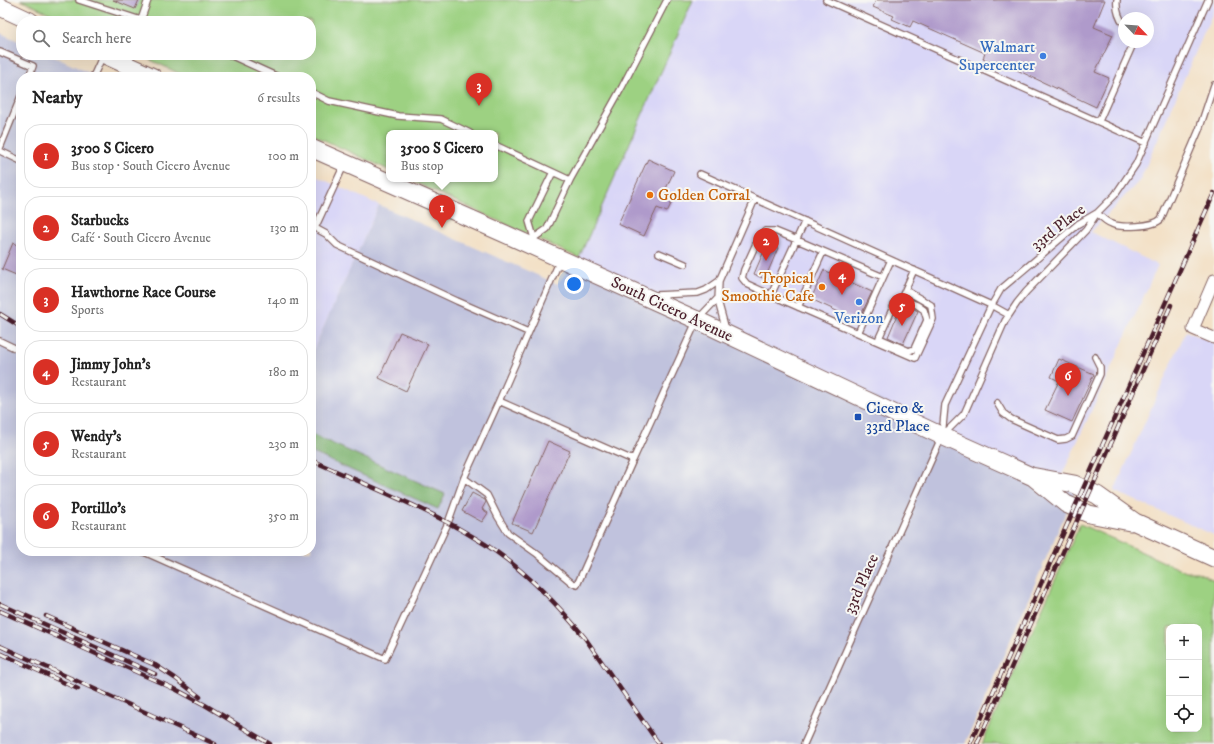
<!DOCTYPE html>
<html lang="en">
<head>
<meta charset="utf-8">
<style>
	body { margin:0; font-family:"IM FELL DW Pica",serif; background:#f6f6f6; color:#222 }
	.controls { position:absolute; right:12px; bottom:12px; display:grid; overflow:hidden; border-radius:8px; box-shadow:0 4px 16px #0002 }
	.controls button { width:36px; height:36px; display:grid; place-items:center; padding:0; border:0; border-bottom:1px solid #e0e0e0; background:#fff; color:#222; font:20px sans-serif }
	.compass { position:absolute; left:1118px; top:12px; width:36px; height:36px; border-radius:50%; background:#fff; box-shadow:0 4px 16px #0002; rotate:115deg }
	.you { position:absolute; left:574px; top:284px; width:14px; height:14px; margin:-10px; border:3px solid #fff; border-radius:50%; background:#1a73e8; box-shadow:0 0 0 6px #1a73e833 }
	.badge { display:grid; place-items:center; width:26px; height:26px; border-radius:50%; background:#d93025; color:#fff; font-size:13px; font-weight:700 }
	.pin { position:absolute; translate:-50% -33px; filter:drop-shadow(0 1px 2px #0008) }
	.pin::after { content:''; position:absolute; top:21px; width:14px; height:12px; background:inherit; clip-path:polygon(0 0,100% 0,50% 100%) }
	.popup { position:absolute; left:386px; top:130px; width:112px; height:52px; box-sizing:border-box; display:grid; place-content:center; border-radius:8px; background:#fff; filter:drop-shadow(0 1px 3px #0005); font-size:13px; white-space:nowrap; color:#767676 }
	.popup b { font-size:15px; color:#222 }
	.popup::after { content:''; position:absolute; left:50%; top:100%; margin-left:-8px; border:8px solid transparent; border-top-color:#fff }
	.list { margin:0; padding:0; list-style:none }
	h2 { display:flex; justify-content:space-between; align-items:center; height:52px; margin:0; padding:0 16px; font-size:17px }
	h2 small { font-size:13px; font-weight:400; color:#767676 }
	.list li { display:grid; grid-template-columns:26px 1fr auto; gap:12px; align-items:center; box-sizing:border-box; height:64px; margin:0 8px 8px; padding:0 8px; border:1px solid #e0e0e0; border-radius:16px }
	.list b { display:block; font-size:15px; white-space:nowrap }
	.list p { margin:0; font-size:13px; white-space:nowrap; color:#767676 }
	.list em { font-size:13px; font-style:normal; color:#767676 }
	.icon { flex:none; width:22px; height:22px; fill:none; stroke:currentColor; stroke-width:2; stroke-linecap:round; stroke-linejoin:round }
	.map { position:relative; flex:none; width:1214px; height:744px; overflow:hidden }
	.search { position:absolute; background:#fff; box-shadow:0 4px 16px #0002; left:16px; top:16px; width:300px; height:44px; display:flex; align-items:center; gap:10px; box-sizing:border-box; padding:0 14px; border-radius:16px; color:#767676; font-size:15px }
	.panel { position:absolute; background:#fff; box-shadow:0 4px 16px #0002; left:16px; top:72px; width:300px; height:484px; border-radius:16px }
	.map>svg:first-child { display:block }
	.built { fill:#d9d6f7; fill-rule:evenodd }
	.industrial { fill:#c0c2dd }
	.green { fill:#9dd182; stroke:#747856; fill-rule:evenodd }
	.forest { fill:#7eb370; stroke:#64694e }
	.building { fill:#af9acb }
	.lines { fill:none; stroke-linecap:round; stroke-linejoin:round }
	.service-casing { stroke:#856362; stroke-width:8 }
	.minor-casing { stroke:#856362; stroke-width:13 }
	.primary-casing { stroke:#856362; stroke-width:19 }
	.service { stroke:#fff; stroke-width:5.5 }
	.minor { stroke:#fff; stroke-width:11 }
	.primary { stroke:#fff; stroke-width:17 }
	.rail-casing { stroke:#4a1f2b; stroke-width:4.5 }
	.rail { stroke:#f6f6f2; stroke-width:3; stroke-dasharray:9; stroke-linecap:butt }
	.shop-dot { fill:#3f7fe0; stroke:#f6f6f2; stroke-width:1.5 }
	.food-dot { fill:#e8710a; stroke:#f6f6f2; stroke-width:1.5 }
	.transit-dot { fill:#1a4fb4; stroke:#f6f6f2; stroke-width:1.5 }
	.labels { text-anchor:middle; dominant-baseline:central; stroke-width:4; stroke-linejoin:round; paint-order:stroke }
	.shop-label { font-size:16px; fill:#366cbe; stroke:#f6f6f2; text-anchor:end }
	.food-label { font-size:16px; fill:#c56008; stroke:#f6f6f2; text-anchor:start }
	.street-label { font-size:16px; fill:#4a1f2b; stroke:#f6f6f2 }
	.transit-label { font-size:16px; fill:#164399; stroke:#f6f6f2; text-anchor:start }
</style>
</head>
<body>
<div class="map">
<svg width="1214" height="744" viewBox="0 0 1214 744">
	<rect width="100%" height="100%" fill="#f6f6f2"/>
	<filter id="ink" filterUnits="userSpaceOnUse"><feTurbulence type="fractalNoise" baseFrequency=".025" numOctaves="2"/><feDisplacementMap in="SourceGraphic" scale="8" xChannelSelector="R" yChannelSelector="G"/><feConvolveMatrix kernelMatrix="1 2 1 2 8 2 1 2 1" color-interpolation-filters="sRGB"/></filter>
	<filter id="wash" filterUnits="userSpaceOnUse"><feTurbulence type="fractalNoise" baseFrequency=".012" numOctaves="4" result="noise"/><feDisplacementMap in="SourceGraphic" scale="16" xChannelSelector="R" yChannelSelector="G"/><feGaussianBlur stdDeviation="0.9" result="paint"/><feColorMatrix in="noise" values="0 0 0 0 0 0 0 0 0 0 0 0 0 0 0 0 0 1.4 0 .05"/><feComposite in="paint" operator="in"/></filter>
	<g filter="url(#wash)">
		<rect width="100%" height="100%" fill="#f3e1c7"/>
		<path class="built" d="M693,0H1214V10L1140,180L1091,232L1158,265L1058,484L579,258ZM1124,18H1148V42H1124Z
			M311,174L379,205L311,355Z
			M1186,331L1214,343V535L1114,491Z"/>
		<path class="industrial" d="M0,33L21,42V55H50L98,77H21V551H311V355L379,205L557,284L579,258L1075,492L965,744H0Z"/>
		<path class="green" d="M21,0H693L579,258L408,179H495V133H389V170L311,134V77H187L140,55H311V21H66Z
			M1080,524L1186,572H1197L1214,580V744H982ZM1169,627H1199V729H1169Z"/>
		<path class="forest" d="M311,434L445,494L438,509L311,452Z"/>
		<g id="blocks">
			<path class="building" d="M113,0H139L135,9Z
				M876,0H1105L1094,27L1113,35L1095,72L1109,78L1096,107L1017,70L1001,64L1000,67L983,59L985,53L913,21L910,27L892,19L894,16L873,7Z
				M648,159L674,171L664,193L674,198L667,212L657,208L644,236L618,224Z
				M13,243L21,247V277L2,269Z
				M767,244L778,248L765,279L754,274Z
				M824,270L872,292L858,321L811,299Z
				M908,306L918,311L903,344L888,337L898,313L902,314L903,309L906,311Z
				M400,332L428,344L406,391L379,378Z
				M1059,359L1094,374L1072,422L1045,410L1059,381L1051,377Z
				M548,441L570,451L533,532L512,523Z
				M472,493L485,500L486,502L482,509L488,513L482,522L462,511Z"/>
		</g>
	</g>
	<g filter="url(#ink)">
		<use href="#blocks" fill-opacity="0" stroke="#856362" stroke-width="1"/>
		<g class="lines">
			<defs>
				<path id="service" d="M79,0L144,21
					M826,0L1146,143
					M1117,0C1116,9 1119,18 1124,25
					M1208,0L1136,164L1115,195L1097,213C1101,217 1106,222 1112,224C1121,228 1154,227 1161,219L1199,130L1214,85
					M141,20L148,0
					M0,52L33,66L29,77
					M230,55L278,77
					M93,77L103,55
					M311,92L329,101L398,116L441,119L470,133
					M1099,121L1134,42
					M495,145L570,180
					M0,148L21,96
					M0,151L21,161
					M344,165L315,228L326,234L337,245L457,301L528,332
					M700,174L991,305L1009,315
					M534,238L529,221L553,172
					M531,244L534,238L547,229L570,180L622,87L667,0
					M659,253L685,264
					M883,277L797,240L775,231H765L760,235L744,270L742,278L747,284L771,295L915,358L933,319L931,305L905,290
					M656,295L698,293L706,290L719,281
					M771,295L805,221
					M901,299L917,305L924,310L927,320L914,349L909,351L879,338L896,301L901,299L914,270
					M798,307L823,252
					M726,330L718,301L719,281L755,199
					M858,333L891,260
					M0,341L21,351
					M997,403L1003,413L1011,419L1058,440L1066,439L1072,436L1100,374V367L1095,357
					M633,460L697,320L718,298
					M464,478L487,495L498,517L508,533L536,553L572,583L577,585L633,460L499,401
					M142,551L385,659L448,523L464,478L499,401L560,260
					M804,744L942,436L945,405L990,308L1001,289L1078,224L1097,213L1086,230L1026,292L1017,303L1005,321L964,414L944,434"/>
				<path id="minor" d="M1214,280L1193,329L1214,338"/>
				<path id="primary" d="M0,7L30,21
					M105,55L153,77
					M311,148L503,233L697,320L942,436L1031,476L1074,484L1097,495L1135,522L1214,558
					M1033,477L1066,504L1089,514L1130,522"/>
			</defs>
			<use href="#service" class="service-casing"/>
			<use href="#minor" class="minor-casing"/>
			<use href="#primary" class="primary-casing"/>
			<use href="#service" class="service"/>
			<use href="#minor" class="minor"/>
			<use href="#primary" class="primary"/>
			<defs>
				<path id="rail" d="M0,314L21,327
					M311,460C366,485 424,507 475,538C518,563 554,600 585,638L659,744
					M0,604L155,674
					M0,611L177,690L205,705L270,744
					M46,616L155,665L175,678L200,697
					M0,646L215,744
					M0,653L78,689
					M970,744L1214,193
					M977,744L1097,476L1171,305"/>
			</defs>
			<use href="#rail" class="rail-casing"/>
			<use href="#rail" class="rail"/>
		</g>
	</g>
	<g class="shop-dot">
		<circle cx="1043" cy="56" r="4"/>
		<circle cx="859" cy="302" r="4"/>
	</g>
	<g class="food-dot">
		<circle cx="650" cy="195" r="4"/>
		<circle cx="822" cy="287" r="4"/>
	</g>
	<rect class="transit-dot" x="854" y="413" width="8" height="8" rx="2"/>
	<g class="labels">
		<g class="shop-label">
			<text x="1035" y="47">Walmart<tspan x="1035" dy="18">Supercenter</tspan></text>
			<text x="859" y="318" text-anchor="middle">Verizon</text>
		</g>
		<g class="food-label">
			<text x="658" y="195">Golden Corral</text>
			<text x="814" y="278" text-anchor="end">Tropical<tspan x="814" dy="18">Smoothie Cafe</tspan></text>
		</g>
		<g class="street-label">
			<text transform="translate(1058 227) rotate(-38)">33rd Place</text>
			<text transform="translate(672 309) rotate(25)">South Cicero Avenue</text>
			<text transform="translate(861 584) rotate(-66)">33rd Place</text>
		</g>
		<g class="transit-label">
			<text x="866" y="408">Cicero &amp;<tspan x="866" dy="18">33rd Place</tspan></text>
		</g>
	</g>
</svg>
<div class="controls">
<button>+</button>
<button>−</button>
<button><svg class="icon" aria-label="locate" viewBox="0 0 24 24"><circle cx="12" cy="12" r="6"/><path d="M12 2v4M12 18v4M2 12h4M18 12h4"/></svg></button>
</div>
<svg class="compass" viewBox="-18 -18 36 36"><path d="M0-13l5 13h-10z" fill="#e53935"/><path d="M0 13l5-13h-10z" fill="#767676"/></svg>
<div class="you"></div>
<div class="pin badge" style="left:442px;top:228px">1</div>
<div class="popup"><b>3500 S Cicero</b>Bus stop</div>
<div class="pin badge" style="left:766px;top:261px">2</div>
<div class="pin badge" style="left:479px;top:106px">3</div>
<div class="pin badge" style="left:842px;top:295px">4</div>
<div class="pin badge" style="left:902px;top:326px">5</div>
<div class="pin badge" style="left:1068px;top:396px">6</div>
<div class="search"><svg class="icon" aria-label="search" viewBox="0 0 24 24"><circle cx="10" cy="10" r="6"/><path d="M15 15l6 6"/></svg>Search here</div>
<section class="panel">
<h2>Nearby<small>6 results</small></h2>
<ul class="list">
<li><span class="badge">1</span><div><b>3500 S Cicero</b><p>Bus stop · South Cicero Avenue</p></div><em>100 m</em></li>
<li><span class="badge">2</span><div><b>Starbucks</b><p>Café · South Cicero Avenue</p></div><em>130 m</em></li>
<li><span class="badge">3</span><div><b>Hawthorne Race Course</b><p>Sports</p></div><em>140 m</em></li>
<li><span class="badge">4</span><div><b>Jimmy John's</b><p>Restaurant</p></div><em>180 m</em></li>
<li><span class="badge">5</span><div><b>Wendy's</b><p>Restaurant</p></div><em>230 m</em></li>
<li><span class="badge">6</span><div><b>Portillo's</b><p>Restaurant</p></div><em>350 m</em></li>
</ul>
</section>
</div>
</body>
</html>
